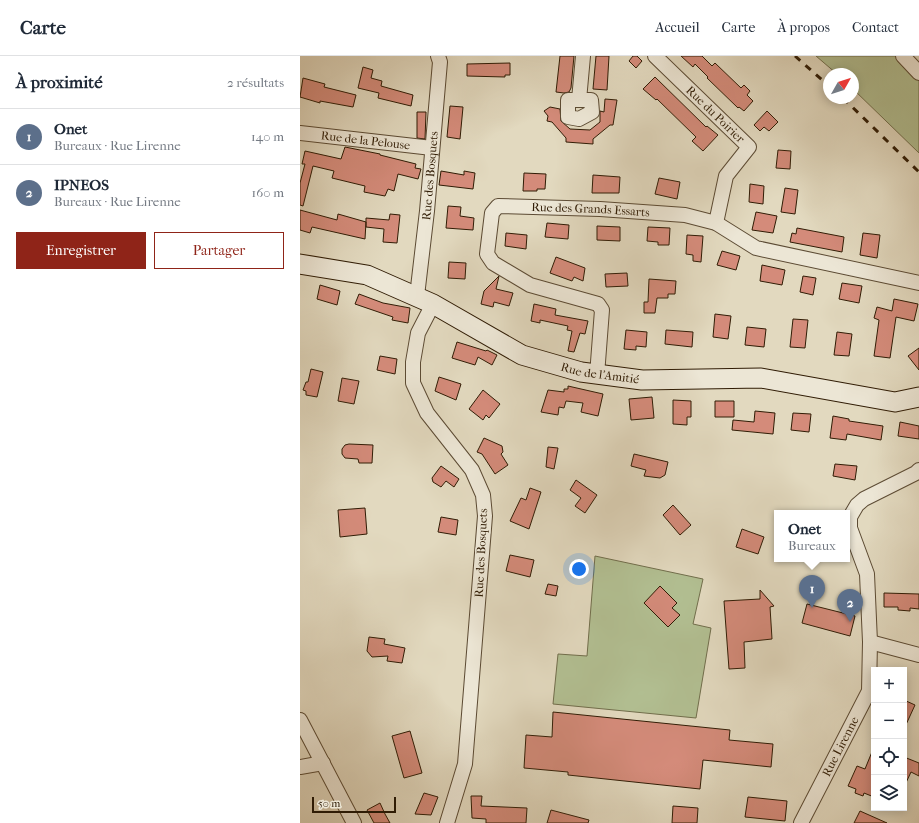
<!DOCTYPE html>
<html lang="fr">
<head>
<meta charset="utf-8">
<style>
	body { margin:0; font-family:"IM FELL French Canon",serif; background:#f6f6f7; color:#1f2937 }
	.controls { position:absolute; right:12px; bottom:12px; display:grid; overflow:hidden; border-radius:0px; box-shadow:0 2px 10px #0003 }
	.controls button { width:36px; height:36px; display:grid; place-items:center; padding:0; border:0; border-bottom:1px solid #e0e1e3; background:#fff; color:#1f2937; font:20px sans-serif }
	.compass { position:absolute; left:523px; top:12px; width:36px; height:36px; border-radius:50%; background:#fff; box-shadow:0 2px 10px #0003; rotate:51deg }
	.scale { position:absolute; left:12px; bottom:10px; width:84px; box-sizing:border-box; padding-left:4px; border:2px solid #301c05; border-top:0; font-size:11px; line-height:14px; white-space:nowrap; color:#301c05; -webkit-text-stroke:3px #ece6d5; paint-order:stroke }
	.you { position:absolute; left:279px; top:513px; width:14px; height:14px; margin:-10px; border:3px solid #fff; border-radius:50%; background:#1a73e8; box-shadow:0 0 0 6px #1a73e833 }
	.badge { display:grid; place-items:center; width:26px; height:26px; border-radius:50%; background:#8f2418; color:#fff; font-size:13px; font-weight:700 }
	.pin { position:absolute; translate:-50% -33px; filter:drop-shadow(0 1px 2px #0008) }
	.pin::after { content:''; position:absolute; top:21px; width:14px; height:12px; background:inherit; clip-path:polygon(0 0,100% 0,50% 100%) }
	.popup { position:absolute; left:474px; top:454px; width:76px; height:52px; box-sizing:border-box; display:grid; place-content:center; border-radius:0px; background:#fff; filter:drop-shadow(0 1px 3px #0005); font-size:13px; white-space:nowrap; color:#747a83 }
	.popup b { font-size:15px; color:#1f2937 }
	.popup::after { content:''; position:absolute; left:50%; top:100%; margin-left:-8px; border:8px solid transparent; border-top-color:#fff }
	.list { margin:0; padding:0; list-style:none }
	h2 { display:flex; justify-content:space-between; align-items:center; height:52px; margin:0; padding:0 16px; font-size:17px }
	h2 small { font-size:13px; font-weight:400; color:#747a83 }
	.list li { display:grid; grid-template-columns:26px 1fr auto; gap:12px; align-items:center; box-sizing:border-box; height:56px; padding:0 16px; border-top:1px solid #e0e1e3 }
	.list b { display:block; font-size:15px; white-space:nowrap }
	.list p { margin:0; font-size:13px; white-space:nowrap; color:#747a83 }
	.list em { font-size:13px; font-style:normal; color:#747a83 }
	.actions { display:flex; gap:8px; padding:12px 16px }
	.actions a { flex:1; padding:9px 0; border:1px solid #8f2418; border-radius:0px; text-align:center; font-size:14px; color:#8f2418 }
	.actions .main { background:#8f2418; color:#fff }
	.icon { flex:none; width:22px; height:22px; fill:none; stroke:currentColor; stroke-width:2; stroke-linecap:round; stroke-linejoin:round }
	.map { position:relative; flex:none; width:619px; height:767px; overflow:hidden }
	header { display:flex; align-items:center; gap:24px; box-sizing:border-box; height:56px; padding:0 20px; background:#fff; border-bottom:1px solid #e0e1e3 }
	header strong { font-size:19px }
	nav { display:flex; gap:22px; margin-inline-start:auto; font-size:14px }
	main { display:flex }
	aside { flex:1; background:#fff }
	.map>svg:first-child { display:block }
	.green { fill:#b2bf92; stroke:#716e4c }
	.building { fill:#d48b7a; stroke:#301c05 }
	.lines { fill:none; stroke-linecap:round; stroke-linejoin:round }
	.street-casing { stroke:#5c4b34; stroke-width:16 }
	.secondary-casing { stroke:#301c05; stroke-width:21 }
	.street { stroke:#ece6d5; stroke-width:14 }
	.secondary { stroke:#ece6d5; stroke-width:19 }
	.rail { stroke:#301c05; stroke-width:3; stroke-dasharray:7 7; stroke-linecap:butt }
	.labels { text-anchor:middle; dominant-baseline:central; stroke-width:3; stroke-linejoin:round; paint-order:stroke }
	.street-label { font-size:12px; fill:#301c05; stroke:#ece6d5 }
</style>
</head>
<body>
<header>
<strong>Carte</strong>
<nav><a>Accueil</a><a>Carte</a><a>À propos</a><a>Contact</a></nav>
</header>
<main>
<aside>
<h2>À proximité<small>2 résultats</small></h2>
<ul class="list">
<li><span class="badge" style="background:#5c6f8a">1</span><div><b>Onet</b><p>Bureaux · Rue Lirenne</p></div><em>140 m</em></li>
<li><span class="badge" style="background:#5c6f8a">2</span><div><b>IPNEOS</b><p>Bureaux · Rue Lirenne</p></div><em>160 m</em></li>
</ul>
<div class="actions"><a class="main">Enregistrer</a><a>Partager</a></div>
</aside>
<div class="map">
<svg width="619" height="767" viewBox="0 0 619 767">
	<rect width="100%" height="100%" fill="#e2d9bf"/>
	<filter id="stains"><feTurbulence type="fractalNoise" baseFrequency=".005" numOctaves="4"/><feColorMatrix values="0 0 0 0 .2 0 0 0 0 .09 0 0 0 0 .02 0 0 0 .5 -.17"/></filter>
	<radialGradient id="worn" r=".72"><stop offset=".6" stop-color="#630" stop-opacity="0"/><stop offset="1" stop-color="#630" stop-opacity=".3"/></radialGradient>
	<path class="green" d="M516,0H597L619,24V97L553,33V18H537Z
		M295,500L403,523L393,568L411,572L396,662L253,648L258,598L287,600Z"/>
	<path class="building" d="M260,0H274L271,32L269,36L264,37L256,36Z
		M296,0H309L307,34L293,33Z
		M333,0H337L342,5L336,12L329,5Z
		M381,0H402L412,10L415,7L441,32L444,29L450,35L447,39L453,45L444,55L439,51L438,52L407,22L408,21L395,8L393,11Z
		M210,7V19H205V21L167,20V8Z
		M63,11L73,14L71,22L82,25L81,30L113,39L111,50L78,42L79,37L58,32Z
		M355,21L406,71L407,70L418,79L403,95L392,85L396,81L357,43L356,44L343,33Z
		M3,22L25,28L24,31L56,39L53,51L20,45V47L0,41Z
		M305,43L317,44L313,69H310L293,83V88L266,86V82L252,66L247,65L248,60L244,55L250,51L260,53L261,65L270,73L290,74L300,66V55L304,56Z
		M150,50L163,51L160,83L147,81Z
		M467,55L478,66L469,75L464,71L460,75L454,69Z
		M117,56H126L125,83L117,82Z
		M45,91L80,98V99L116,108L115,112L121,113L118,123L98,118L94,135L88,133L85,140L64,136L65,130L32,122L34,115L13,110L3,150L0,149V127L5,108H2L5,95L41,103Z
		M478,94L491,95L490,113L476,112Z
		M141,115L164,119V115L175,117L173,133L139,129Z
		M224,117L246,118L245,133H237V135H223Z
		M293,119L320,121L319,137H292Z
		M359,122L380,126L377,143L355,138Z
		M450,128L464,130L463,148L449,146Z
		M485,132L498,134L495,158L481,156Z
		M148,150L161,151L160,160L174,162L173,174L146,172Z
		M0,154L37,164L38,158L66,166L65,183L12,171L10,177L0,174Z
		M456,156L477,160L473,177L452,174Z
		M90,158L100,159L97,187L83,186L84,173L66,171V162L89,164Z
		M247,167L269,169L268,183L245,181Z
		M297,170L320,171V185L297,184Z
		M348,171L370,172L369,189H358V186L347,185Z
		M497,172L544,181L542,196L490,186L492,177L496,178Z
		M206,177L227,179L226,193L205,190Z
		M563,177L580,179L577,202L560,199Z
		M387,179L403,180L401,206L393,205V199L386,198Z
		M422,195L440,200L436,214L417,209Z
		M256,201L285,212L283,225L274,221L272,225L250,217Z
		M149,206L166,207L165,223L148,222Z
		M462,209L485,214L482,229L460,225Z
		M327,217L328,230L306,231L305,218Z
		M199,220L196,233L213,237L209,250L194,246L193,251L181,248L184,235Z
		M503,220L516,222L513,239L500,236Z
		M349,223L376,225L375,238H368V242H357L355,257H344V246H348Z
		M542,227L562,230L559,247L539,243Z
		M20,229L40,235L37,249L17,243Z
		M59,238L83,247L110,252L108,267L92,264L93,261L55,248Z
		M594,243L618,248L614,265L596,261L590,302L574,300L579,264L574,262L577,251L592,255Z
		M234,248L256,253L255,259L288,265L285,278L280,277L274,296L268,295L272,275L267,274L268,270L240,264V267L231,265Z
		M415,258L431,260L428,283L413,281Z
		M493,263L508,264L505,292L490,291Z
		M447,271L466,273L464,291L445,289Z
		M326,274L347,276L346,291L336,290V294L324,293Z
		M366,274L393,276L392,291L365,288Z
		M537,276L552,278L549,300L534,299Z
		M157,286L186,295L187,294L197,299L192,309L178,301L175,309L152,302Z
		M619,292V314L608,300Z
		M80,300L97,303L95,318L77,314Z
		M11,313L23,316L17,341L6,339V335L3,334L6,326H8Z
		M139,321L161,328L156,344L135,335Z
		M42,322L59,325L54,348L38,345Z
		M268,330L303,338L298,360L281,356L283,347L266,345L264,352L259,351L258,359L241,356L248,334L264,336V333H268Z
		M183,334L200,348L189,362L186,359L183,364L169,353Z
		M352,341L354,362L331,364L329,343Z
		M373,344L391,345V361H387V369L373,368Z
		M415,345H434V361H415Z
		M455,355L475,357L473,378L432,374L433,364L454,366Z
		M493,357L511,358L509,376L491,374Z
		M533,360L549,363V365L583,370L581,384L547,378L546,384L530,382Z
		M600,366L619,370V383L598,380Z
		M184,382L202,390L203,396L201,398L208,409L195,418L182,398L177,396Z
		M49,388L73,389L72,407H59L58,403L45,402L42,398V393L45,389Z
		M248,391L258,392L254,413L246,411Z
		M334,398L368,406L365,419L360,422L344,420L346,414L331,410Z
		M535,408L557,410L555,424L533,420Z
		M141,410L159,423L154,431L146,425L141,431L133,426L132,422Z
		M276,424L297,439L285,457L275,450L281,442L270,434Z
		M230,432L241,436L229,473L210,465L221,442L226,444Z
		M373,449L391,469L380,479L363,459Z
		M65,452L67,478L40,481L38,454Z
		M141,461L158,464L156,479L138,476Z
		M442,473L464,481L458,498L436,491Z
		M210,499L234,504L230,521L206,515Z
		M248,528L258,530L256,540L245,538Z
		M360,530L377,547L372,552L380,559L368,571L344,547Z
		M460,534L474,550L470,551L472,583L444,586L445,612L429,613L424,545L460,543Z
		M584,537L619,538V553L610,552V555L598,554V551H584Z
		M507,548L555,560L550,580L502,567Z
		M69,581L85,583L84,588L105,592L102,607L87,605L88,600L72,601L67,595Z
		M604,644L615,649L604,673Z
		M253,656L430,674L429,684L473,688L471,711L403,704L400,733L268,719V716L224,712L226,679L252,681Z
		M110,675L122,717L104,722L92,680Z
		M574,691V741L564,737L563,740L555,737L556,733L548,730L557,710L565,713Z
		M604,701L619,707V720L611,716L604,731Z
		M124,737L138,741L131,759L115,758Z
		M171,740H182L181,750L227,752L226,767H186V763L172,762Z
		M448,741L487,745L485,765L445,761Z
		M80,747L85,758L90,767H74L67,754Z
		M373,750L398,752L397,767H372Z
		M251,754L289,764L288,767H247Z
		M560,755L587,767H554Z"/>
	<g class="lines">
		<defs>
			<g id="street">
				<path id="s1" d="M355,0L449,91L426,120L416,167"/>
				<path d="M603,0L619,17"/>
				<path d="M268,44H291L292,56L279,63L268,61Z"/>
				<path d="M279,44L283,0"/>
				<path id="s2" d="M0,77L132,92"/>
				<path id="s3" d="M117,240L127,155L140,6L138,0"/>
				<path d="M133,248L118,277L113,306V327L127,357L172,414L183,439L185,460L165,708L147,767"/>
				<path id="s4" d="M297,319L302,254L298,248L230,229L193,207L187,198L192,157L198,150L300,153L385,159L416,167L456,192L619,227"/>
				<path d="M570,586L619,599"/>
				<path d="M0,664L54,767"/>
				<path d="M0,711L23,707"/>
				<path id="s5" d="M501,767L569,635L570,586L567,518L550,472V461L557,449L564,443L616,417L619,414"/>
			</g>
			<g id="secondary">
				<path id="s6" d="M0,208L67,219L133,248L222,299L281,316L342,324L461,322L595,346L619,341"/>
			</g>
		</defs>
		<use href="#street" class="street-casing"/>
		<use href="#secondary" class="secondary-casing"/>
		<use href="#street" class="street"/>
		<use href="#secondary" class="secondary"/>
		<path class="rail" d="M495,0L529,30
			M543,42L619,116"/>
	</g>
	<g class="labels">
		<g class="street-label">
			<text stroke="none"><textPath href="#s1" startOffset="84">Rue du Poirier</textPath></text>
			<text stroke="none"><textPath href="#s2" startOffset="66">Rue de la Pelouse</textPath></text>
			<text stroke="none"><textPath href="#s3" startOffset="121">Rue des Bosquets</textPath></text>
			<text stroke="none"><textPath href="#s4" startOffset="340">Rue des Grands Essarts</textPath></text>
			<text stroke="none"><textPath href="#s6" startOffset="323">Rue de l'Amitié</textPath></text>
			<text transform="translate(181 497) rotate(-87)">Rue des Bosquets</text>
			<text stroke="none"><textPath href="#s5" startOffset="86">Rue Lirenne</textPath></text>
		</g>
	</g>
	<rect width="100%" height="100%" filter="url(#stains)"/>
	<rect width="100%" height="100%" fill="url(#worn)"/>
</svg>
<div class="controls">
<button>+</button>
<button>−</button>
<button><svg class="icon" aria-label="locate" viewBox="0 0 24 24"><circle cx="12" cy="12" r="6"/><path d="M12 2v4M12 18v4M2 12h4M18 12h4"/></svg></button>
<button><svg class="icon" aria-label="layers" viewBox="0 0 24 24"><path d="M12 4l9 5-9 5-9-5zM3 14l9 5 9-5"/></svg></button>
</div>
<svg class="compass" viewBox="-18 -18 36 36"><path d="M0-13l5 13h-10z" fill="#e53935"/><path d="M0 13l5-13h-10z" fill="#747a83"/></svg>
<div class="scale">50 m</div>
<div class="you"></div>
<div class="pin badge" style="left:512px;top:552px;background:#5c6f8a">1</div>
<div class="popup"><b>Onet</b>Bureaux</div>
<div class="pin badge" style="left:550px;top:566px;background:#5c6f8a">2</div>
</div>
</main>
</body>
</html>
